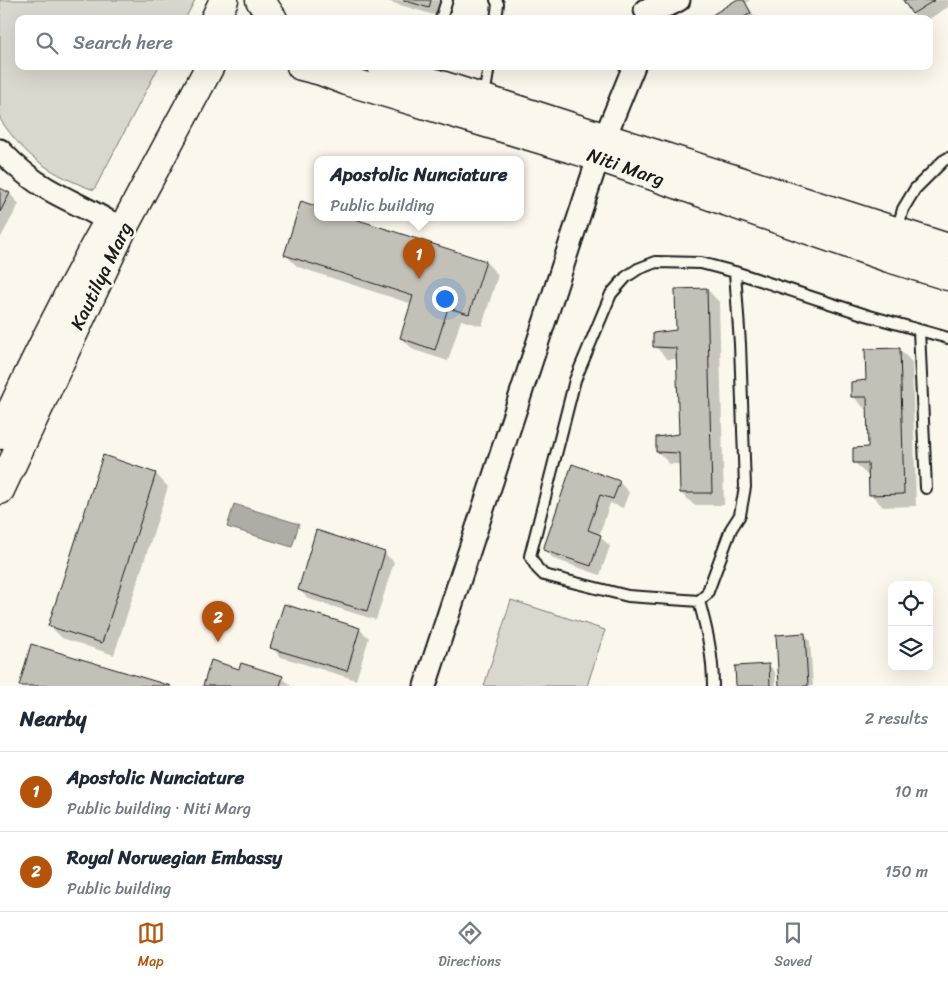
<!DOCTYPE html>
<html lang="en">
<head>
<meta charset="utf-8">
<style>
	body { margin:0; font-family:Sriracha,sans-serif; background:#f6f6f7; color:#1f2937 }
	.controls { position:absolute; right:15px; bottom:15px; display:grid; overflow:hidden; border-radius:10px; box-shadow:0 5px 20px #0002 }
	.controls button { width:45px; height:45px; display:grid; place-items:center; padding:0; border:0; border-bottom:1px solid #e0e1e3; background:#fff; color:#1f2937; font:25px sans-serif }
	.you { position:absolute; left:444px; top:298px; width:18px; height:18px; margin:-12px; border:4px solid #fff; border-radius:50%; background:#1a73e8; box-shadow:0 0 0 8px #1a73e833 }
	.badge { display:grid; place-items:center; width:32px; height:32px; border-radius:50%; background:#b45309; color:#fff; font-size:16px; font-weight:700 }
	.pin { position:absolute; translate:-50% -41px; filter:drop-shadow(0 1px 2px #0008) }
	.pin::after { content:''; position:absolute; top:26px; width:18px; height:15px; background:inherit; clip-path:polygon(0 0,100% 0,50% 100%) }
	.popup { position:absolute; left:314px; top:156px; width:210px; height:65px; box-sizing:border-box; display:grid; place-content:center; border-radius:10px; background:#fff; filter:drop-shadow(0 1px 4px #0005); font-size:16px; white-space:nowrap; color:#747a83 }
	.popup b { font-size:19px; color:#1f2937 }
	.popup::after { content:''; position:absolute; left:50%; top:100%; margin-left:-10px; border:10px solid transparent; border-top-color:#fff }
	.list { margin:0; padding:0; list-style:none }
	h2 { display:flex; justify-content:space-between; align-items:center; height:65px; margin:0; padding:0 20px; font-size:21px }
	h2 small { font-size:16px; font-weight:400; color:#747a83 }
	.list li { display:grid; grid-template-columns:32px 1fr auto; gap:15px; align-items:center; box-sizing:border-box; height:80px; padding:0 20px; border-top:1px solid #e0e1e3 }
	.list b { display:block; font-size:19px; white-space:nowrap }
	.list p { margin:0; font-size:16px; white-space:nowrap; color:#747a83 }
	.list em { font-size:16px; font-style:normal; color:#747a83 }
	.icon { flex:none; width:28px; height:28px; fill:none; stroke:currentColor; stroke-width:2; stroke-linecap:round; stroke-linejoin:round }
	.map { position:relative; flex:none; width:948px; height:686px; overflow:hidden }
	.search { position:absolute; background:#fff; box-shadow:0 5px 20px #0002; left:15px; right:15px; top:15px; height:55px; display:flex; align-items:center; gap:12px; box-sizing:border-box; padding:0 18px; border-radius:10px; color:#747a83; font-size:19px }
	.sheet { height:225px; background:#fff }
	nav { display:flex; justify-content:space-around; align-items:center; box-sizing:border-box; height:70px; border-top:1px solid #e0e1e3; background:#fff; font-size:14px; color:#747a83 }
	nav a { display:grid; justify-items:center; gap:2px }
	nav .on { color:#b45309 }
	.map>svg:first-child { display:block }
	.green { fill:#dad7ce; stroke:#7b7a75 }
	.water { fill:#afaca5; stroke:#74726e }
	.shadow { fill:#0003 }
	.building { fill:#c3c0b8; stroke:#1c1c1c }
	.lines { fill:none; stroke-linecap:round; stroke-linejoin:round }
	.lane-casing { stroke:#1c1c1c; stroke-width:14 }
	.street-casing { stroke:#1c1c1c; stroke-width:25 }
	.secondary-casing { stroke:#1c1c1c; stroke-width:31 }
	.lane { stroke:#fbf7ec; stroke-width:10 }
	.street { stroke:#fbf7ec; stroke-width:21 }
	.secondary { stroke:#fbf7ec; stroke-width:28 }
	.labels { text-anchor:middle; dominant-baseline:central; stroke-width:5; stroke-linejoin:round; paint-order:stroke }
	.street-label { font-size:19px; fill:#1c1c1c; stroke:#fbf7ec }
</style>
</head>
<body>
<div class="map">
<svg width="948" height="686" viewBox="0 0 948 686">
	<rect width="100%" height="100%" fill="#fbf7ec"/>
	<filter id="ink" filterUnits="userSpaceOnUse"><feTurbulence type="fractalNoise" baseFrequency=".02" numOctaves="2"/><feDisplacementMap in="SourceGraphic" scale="10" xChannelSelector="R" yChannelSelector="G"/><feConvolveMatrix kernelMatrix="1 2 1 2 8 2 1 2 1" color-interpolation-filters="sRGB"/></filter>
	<g filter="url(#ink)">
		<path class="green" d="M0,0H195L185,19H19V66H159L94,190C52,175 25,157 0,119Z
			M511,600L605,630L587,686H484Z"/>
		<path class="water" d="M234,504L299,524L292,547L227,527Z"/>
		<path class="shadow" d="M383,0H443L438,16Z
			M738,0H750L746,3L756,19H708Z
			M904,0H948V7L929,19H918L913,14Z
			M0,189L10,194L19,204L0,239Z
			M318,218H348L486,262L498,275L482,326L461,320L448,361L414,350L401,338L412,304L298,267L285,254Z
			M707,289L719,302L724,505H694L681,493L680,464H670L657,451L680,435L678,359H667L655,346L677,331Z
			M899,349L912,362L916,506L883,507L871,494L870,475H867L854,462L869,448L868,409H865L853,396Z
			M104,457L156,474L168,487L114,655L62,638L49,625Z
			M573,466L619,482L629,492L623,508L610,503L599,536L610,546L600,575L554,559L544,549Z
			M384,553L394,562L376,620L309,599L299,590Z
			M359,629L369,638L356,680L281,657L272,648Z
			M804,634L810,641L813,686H780Z
			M769,665L775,672L776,686H737Z
			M240,670L282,677L291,686H204Z"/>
		<path class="building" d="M403,0H431L429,8Z
			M736,0H744L751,13L741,19H706Z
			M903,0H935L912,14Z
			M0,188L10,193L0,212Z
			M301,201L318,207V218H352L486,261L469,314L448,308L435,350L400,338L413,296L284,255Z
			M707,288L712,493H680L679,453L656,452V437L679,434L676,348L653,347V333L676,330L675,289Z
			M900,348L904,494L869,495L868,463H853V448L868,447L867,397H851V382L866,380L865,349Z
			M103,455L156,473L102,643L48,626Z
			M572,464L620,481L613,499L600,495L588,530L601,535L591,566L543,550Z
			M316,530L385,552L367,611L298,590Z
			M284,604L360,628L347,671L270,648Z
			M805,633L808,686H779L776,635Z
			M31,644L171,686H19Z
			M211,660L239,669L241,663L283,676L280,686H203Z
			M769,664L770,686H736L735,666Z"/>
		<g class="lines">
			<defs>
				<path id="lane" d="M441,19L447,0
					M496,19L498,4L496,0
					M484,97L489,66
					M897,231L903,209L915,189L943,161L948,158
					M735,272L740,344L745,487L740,515L731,529L707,594L699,601L628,596L544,575L537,568L530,556L575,380L611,294L626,277L638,269L656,262L701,263L735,272L866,315L948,338
					M919,330L926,488
					M699,601C707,630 713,656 713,686"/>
				<path id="street" d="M645,10C657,9 669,7 679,0
					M0,150C14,165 30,179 48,189C72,203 99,213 122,230
					M425,686L605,137L634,66"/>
				<path id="secondary" d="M260,0L273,19
					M215,19L224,0
					M301,66L321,71L347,81L599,157L889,258L948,276
					M382,66L948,248
					M0,435C33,363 68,293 107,224
					M0,490L122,230L210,66"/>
			</defs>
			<use href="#lane" class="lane-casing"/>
			<use href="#street" class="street-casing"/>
			<use href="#secondary" class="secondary-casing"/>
			<use href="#lane" class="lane"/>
			<use href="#street" class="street"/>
			<use href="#secondary" class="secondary"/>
		</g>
	</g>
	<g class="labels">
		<g class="street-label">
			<text transform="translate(626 167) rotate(19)">Niti Marg</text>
			<text transform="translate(101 276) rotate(-64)">Kautilya Marg</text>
		</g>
	</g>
</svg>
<div class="controls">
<button><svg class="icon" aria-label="locate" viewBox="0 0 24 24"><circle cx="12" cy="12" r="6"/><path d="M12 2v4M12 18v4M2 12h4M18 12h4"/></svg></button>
<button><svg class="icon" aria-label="layers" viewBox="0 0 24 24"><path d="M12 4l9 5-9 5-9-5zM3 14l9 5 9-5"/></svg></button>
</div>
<div class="you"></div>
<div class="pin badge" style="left:419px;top:279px">1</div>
<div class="popup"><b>Apostolic Nunciature</b>Public building</div>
<div class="pin badge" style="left:218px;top:642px">2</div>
<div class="search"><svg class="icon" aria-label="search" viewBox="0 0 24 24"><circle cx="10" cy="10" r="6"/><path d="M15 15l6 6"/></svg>Search here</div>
</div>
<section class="sheet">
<h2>Nearby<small>2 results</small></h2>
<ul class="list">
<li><span class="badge">1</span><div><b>Apostolic Nunciature</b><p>Public building · Niti Marg</p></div><em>10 m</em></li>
<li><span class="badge">2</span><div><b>Royal Norwegian Embassy</b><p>Public building</p></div><em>150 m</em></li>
</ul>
</section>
<nav>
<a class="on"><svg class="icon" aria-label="map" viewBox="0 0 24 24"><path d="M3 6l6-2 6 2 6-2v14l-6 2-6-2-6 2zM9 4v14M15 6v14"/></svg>Map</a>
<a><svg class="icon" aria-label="directions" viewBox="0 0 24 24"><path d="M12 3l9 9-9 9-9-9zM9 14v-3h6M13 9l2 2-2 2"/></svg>Directions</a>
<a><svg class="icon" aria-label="saved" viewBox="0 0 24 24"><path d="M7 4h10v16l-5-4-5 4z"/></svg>Saved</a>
</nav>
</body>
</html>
